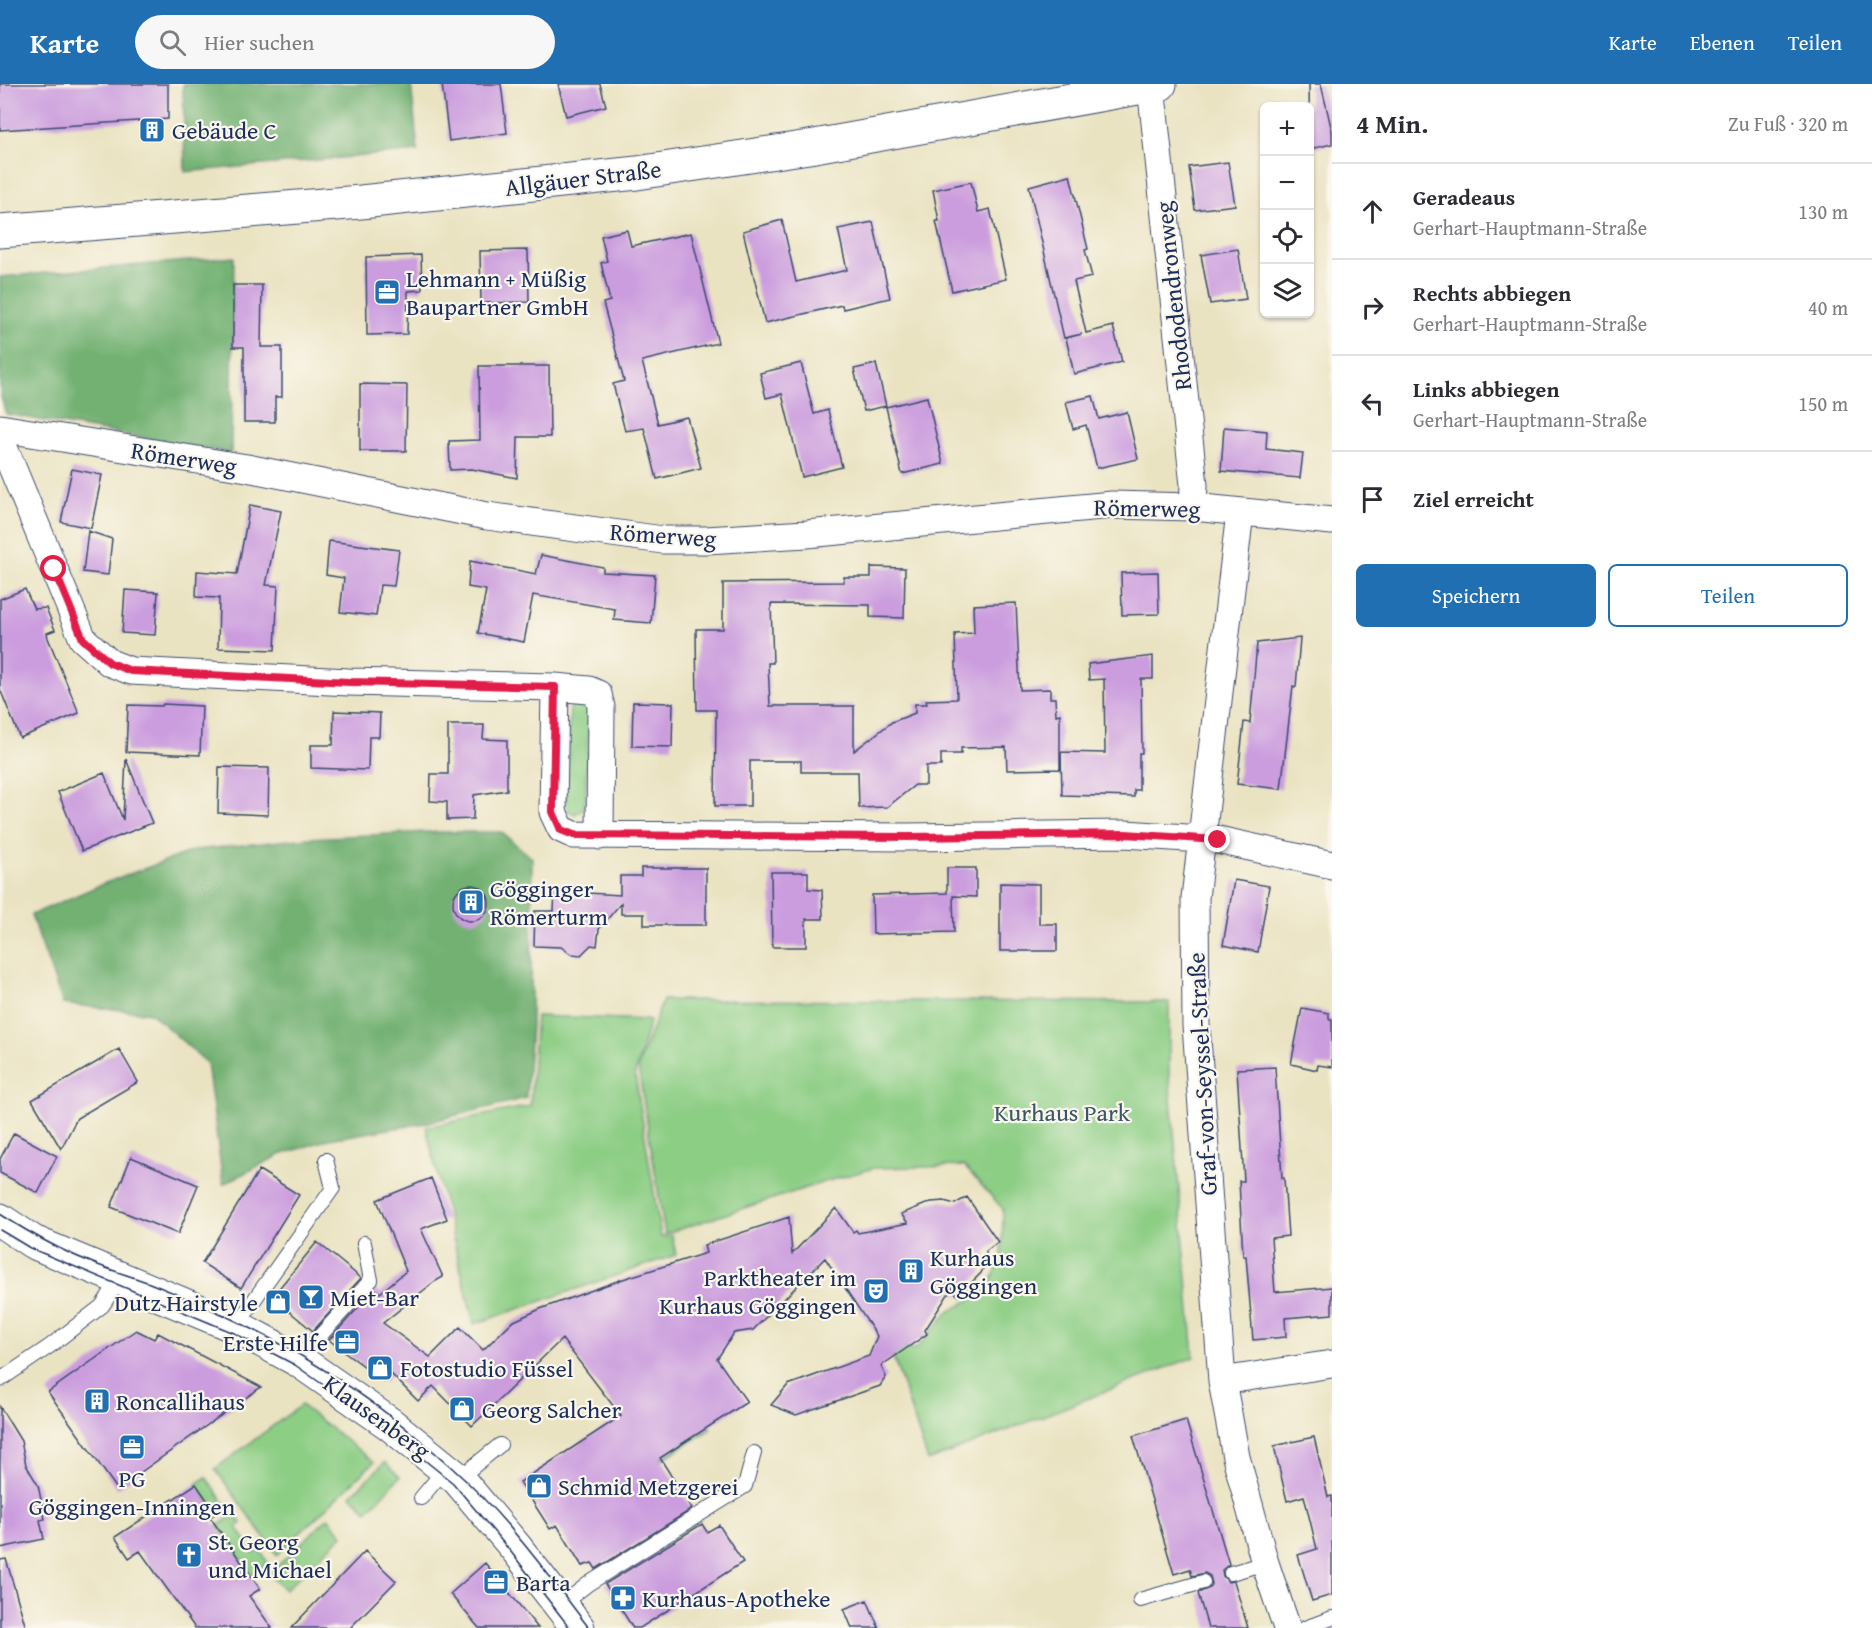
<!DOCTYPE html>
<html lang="de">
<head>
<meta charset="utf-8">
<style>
	body { margin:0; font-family:"Gentium Book Plus",serif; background:#f7f7f7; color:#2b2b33 }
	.controls { position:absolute; right:18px; top:18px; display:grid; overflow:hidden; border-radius:9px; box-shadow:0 2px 4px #0004 }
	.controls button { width:54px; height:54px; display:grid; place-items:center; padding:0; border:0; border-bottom:2px solid #e1e1e2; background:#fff; color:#2b2b33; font:30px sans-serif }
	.stop { position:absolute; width:18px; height:18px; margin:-14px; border:4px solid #e11d48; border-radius:50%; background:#fff }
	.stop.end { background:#e11d48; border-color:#fff; box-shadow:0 2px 6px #0008 }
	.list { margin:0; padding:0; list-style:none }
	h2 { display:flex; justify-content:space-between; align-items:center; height:78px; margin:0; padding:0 24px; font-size:26px }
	h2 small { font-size:20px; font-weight:400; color:#7c7c81 }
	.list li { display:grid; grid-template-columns:39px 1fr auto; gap:18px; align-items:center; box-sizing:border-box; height:96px; padding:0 24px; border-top:2px solid #e1e1e2 }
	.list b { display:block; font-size:22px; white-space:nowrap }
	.list p { margin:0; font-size:20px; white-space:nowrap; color:#7c7c81 }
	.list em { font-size:20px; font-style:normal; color:#7c7c81 }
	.actions { display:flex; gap:12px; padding:18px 24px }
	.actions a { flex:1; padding:14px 0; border:2px solid #1f6fb2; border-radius:9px; text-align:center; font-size:21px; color:#1f6fb2 }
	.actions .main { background:#1f6fb2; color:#fff }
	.icon { flex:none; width:33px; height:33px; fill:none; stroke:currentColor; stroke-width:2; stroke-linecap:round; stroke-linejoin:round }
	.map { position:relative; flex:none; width:1332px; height:1544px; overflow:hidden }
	header { display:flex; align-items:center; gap:36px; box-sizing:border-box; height:84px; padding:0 30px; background:#1f6fb2; color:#fff }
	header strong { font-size:28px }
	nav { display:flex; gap:33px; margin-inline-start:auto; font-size:21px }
	.search { width:420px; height:54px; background:#f7f7f7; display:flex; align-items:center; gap:15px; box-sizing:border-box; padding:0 21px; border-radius:33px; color:#7c7c81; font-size:22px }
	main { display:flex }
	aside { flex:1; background:#fff }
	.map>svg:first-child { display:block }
	.green { fill:#8dce85; stroke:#547e72; stroke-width:1.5 }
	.forest { fill:#72b172; stroke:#467068; stroke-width:1.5 }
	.building { fill:#cb9dde }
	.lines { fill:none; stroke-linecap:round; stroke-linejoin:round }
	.service-casing { stroke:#3a4a6d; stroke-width:16 }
	.minor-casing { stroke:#3a4a6d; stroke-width:29 }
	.tertiary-casing { stroke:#3a4a6d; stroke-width:35 }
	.secondary-casing { stroke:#3a4a6d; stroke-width:35 }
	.service { stroke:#fff; stroke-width:14 }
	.minor { stroke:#fff; stroke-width:27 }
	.tertiary { stroke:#fff; stroke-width:33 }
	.secondary { stroke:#fff; stroke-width:33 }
	.tram { stroke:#1b2f5e; stroke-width:1.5 }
	.route { stroke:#e11d48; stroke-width:8 }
	.labels { text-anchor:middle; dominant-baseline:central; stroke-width:4.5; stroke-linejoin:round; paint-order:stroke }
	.poi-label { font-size:24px; fill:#1b2f5e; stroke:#fbf7ec; text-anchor:start }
	.street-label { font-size:24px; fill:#1b2f5e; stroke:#fbf7ec }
	.park-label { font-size:24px; fill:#385768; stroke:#fbf7ec }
</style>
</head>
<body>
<header>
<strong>Karte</strong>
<div class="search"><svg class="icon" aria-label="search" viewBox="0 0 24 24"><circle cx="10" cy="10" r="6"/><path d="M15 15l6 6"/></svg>Hier suchen</div>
<nav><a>Karte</a><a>Ebenen</a><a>Teilen</a></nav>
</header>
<main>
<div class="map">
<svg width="1332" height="1544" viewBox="0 0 1332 1544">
	<rect width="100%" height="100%" fill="#fbf7ec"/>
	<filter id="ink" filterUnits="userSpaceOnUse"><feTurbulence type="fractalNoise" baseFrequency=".0167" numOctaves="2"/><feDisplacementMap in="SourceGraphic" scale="12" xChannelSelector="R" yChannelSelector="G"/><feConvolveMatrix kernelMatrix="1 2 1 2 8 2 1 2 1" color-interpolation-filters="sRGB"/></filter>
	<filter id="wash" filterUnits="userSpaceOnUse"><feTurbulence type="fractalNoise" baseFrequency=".008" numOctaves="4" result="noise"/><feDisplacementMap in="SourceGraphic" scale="24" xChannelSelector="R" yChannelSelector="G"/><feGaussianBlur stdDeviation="1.35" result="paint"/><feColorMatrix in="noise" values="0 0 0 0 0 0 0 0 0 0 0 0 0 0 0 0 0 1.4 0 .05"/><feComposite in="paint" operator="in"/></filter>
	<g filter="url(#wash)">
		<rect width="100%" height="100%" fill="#eae3c2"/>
		<path class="green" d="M579,619L585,621L589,627L585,722L581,727L575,730L567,726L566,720L570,625L573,620Z
			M663,916L1169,918V992L1194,1273L928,1377L890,1263L916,1265L947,1229L989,1205L1002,1169L1003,1125L964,1082L874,1084L824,1098L665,1150L638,982Z
			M536,932L650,936L635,990L661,1153L672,1151L676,1171L474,1240L426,1043L530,1022Z
			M301,1321L374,1378L277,1471L215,1385Z
			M709,1342L711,1345L579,1427L580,1426Z
			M385,1378L400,1393L367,1427L351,1411Z
			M206,1393L226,1422L216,1429L196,1400Z
			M234,1430L241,1439L237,1443L254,1469L260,1466L268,1479L252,1491L218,1442Z
			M328,1434L343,1451L285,1506L269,1490Z"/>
		<path class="forest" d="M183,0H411L418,67L185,88Z
			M234,173L231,369L6,330L0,309V193Z
			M428,748H501L532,774L531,942L526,1014L425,1039L329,1055L280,1071L223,1100L207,979L151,929L63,920L31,831L105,799L195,766L309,754Z"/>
		<g id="blocks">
			<path class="building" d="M0,0H168V35L0,46Z
				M442,0H501L507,49L449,57Z
				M558,0H600L606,22L566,32Z
				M1309,0H1321L1332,47V60L1310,65Z
				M1228,78L1235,121L1195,126L1189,83Z
				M1070,91L1088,165L1085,166L1092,193L1074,197L1086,249L1113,242L1122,278L1074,290L1066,254L1082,250L1064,254L1029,102Z
				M971,98L978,128L990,125L1006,195L952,207L936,137H939L933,106Z
				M782,136L796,198L847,186L838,145L873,138L890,214L843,225L842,221L765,239L743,147Z
				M627,146L631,162L691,149L718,259L642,277L658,340L687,333L701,384L657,395L644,344L625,347L613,300L624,297L603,219L610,217L601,179L607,177L601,152Z
				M1238,165L1246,215L1210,220L1201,171Z
				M528,166L529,218L481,219L480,167Z
				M421,171L422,206L408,207L407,250L367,251L366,173Z
				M233,201H262L261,263H282V313H275V338H244V263H233Z
				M801,279L814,330L828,326L842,383L802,393L782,310L766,314L760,289Z
				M876,280L886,322L864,327L854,285Z
				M479,282H549L550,353H518L517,394L472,385L450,386L449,357L480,356Z
				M360,300L407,301L406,367H360Z
				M1093,312L1099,335L1127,328L1138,375L1097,384L1086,341L1073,345L1066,318Z
				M927,313L943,380L902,390L886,323Z
				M1224,343L1267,347L1266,365L1303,369L1300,394L1221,387Z
				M72,385L102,391L91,444L61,438Z
				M250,421L281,427L266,501L278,502L275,566L218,564L219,514L196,513L197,487L237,490Z
				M88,447L112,455L108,491L83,488Z
				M329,457L399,466L394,502L380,501L376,532L340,528L344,494L326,491Z
				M541,471L603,483V488L655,491L651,539L614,536L615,525L533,511L524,558L478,549L486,506L468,503L470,477L536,490Z
				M871,483L905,484L904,534L870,533V521L771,520L773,579H768L770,622H854V667L892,638L915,629V620H927L926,616L957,615L955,550L974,549L973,521L1016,519L1020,606L1050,605V614H1055L1056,631L1060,630V685L1007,686L1006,663L961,664V670H941V682H926V701H915L887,723L859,724L858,688H801V677H750V722H715L716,626H697L696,545H723V499L844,498V493H871Z
				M1158,488L1159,530L1122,531L1121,489Z
				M25,505L34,525L46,524L55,546L47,549L48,554L79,629L20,654L0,605V515Z
				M125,506L158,508L155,551L122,549Z
				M1300,554L1296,603L1293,602L1281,705L1237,700L1244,638L1250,639L1257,559Z
				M1153,572V595H1141L1142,669H1139V706H1134V713L1062,711L1061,668L1105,669L1104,595L1089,596L1088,580Z
				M633,618L673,619L672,663L632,662Z
				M163,620L202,622L200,671L126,668L128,621L162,622Z
				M334,627L380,629L379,653H369L368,686L311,684V661H333Z
				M448,641H484L483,655L507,656V706L474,711L473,735L447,736V718L430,717L431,690H448Z
				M126,675L152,739L82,767L58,708L104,689L123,736Z
				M219,683L269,684L268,731L218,729Z
				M641,784H706V841H644V830H621V819L599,845L597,862L591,861L581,871L571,870L561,863L534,862L535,827H554L555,807L620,811V792H641Z
				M947,784H976V813L953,812L954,848L873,850L872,811L947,809Z
				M771,788H808V805L822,806L823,835H806V863H772Z
				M1234,796L1269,802L1258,868L1223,861Z
				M1000,799L1039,800V840H1057V867H1000Z
				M453 819a18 18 0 1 1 36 0a18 18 0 1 1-36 0Z
				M1302,924L1329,929V935H1332V983L1318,981L1317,986L1291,980Z
				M119,965L138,998L77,1034L61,1065L32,1016Z
				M1275,983L1282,1094H1284L1288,1152L1271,1154L1275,1208L1332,1203V1230L1285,1234L1286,1253L1253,1256L1246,1172H1243L1239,1097H1244L1237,985Z
				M14,1049L57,1072L38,1109L0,1089V1075Z
				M131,1073L198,1101L178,1150L111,1123Z
				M259,1086L299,1111L241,1204L202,1179Z
				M431,1094L447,1135L421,1145L443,1193L434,1198L383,1239L430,1273L460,1243L483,1266L512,1238L540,1225L623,1195L706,1169L704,1161L789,1133L792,1170L836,1124L853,1148L856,1146L858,1149L908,1139L901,1130L931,1118L944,1117L955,1120L967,1113L998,1158L986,1167V1178L981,1189L958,1212L952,1204L925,1246L927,1250L881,1282L886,1293L880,1302L796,1331L771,1321L788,1301L869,1272L877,1252L825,1174L753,1246L734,1249L717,1275L747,1318L660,1374L692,1425L596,1485L592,1479L582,1482L557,1441L550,1445L520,1398L621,1332L562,1255L472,1342L433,1302L418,1317L391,1290L385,1298L329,1256L375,1205L380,1209L406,1187L377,1116Z
				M317,1158L361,1194L313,1247L272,1213Z
				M136,1246L154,1255L158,1249L261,1303L117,1405L48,1308Z
				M0,1323L21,1357L26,1381L38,1401L45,1435L40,1436L44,1455L0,1464Z
				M1186,1336L1229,1480L1222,1486L1223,1492L1228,1498L1234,1497L1248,1544H1208L1198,1509L1210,1504L1212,1500L1210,1492L1205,1489L1192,1492L1190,1485L1174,1490L1133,1352Z
				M1314,1353L1328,1413L1332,1412V1511L1312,1517L1298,1471L1317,1465L1304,1412L1287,1417L1274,1362Z
				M196,1400L216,1429L210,1433L260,1505L249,1512L272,1544H195L140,1467L129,1474L115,1453Z
				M702,1440L707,1448L719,1441L743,1478L640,1544H633L605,1500Z
				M365,1467L396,1497L350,1544H291Z
				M6,1475L26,1544H0V1476Z
				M485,1479L538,1544H479L450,1510Z
				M867,1516L879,1544H852L844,1525Z"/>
		</g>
	</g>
	<g filter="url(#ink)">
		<use href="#blocks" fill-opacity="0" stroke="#3a4a6d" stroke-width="1.5"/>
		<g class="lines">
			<defs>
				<path id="service" d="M237,1243L254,1216L333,1104L326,1076
					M298,1276L371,1196L364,1159
					M0,1296L50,1262L102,1222L120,1195
					M458,1395L500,1361
					M421,1414L446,1384
					M1231,1489L1265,1479
					M1140,1516L1203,1498
					M561,1521L588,1500L745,1402L754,1369
					M1305,1544L1332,1534"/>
				<path id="minor" d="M1151,2L1194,401L1193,423
					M0,344L247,384L487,432L663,456H706L807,450L1112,421L1193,423L1332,437
					M0,354L83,555L110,579L131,587L349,598L555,603L589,606L598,610L601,623L600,752
					M1240,428L1195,814L1196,941L1222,1297L1236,1373L1265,1479L1287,1544
					M555,603L553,728L561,745L574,751L907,753L1125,750L1218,756L1332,781
					M1222,1297L1332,1280"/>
				<path id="tertiary" d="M0,1136L33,1158L237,1243L298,1276L390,1340L458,1395L516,1464L578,1544"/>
				<path id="secondary" d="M0,147L361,118L637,89L809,63L1160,0"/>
			</defs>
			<use href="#service" class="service-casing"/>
			<use href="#minor" class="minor-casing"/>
			<use href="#tertiary" class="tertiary-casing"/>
			<use href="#secondary" class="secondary-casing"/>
			<use href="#service" class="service"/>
			<use href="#minor" class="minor"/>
			<use href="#tertiary" class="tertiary"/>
			<use href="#secondary" class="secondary"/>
			<path class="tram" d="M0,1130C28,1148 57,1165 88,1177C109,1186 131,1192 152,1200C182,1212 212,1225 240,1239C316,1276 387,1325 450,1382C503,1429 546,1487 589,1544
				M0,1146L30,1164L234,1249L295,1281L386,1345L453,1399L511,1468L570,1544"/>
		</g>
	</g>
	<g class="lines" filter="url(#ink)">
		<path class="route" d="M54,485L83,555L110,579L131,587L349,598L555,603L553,728L561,746L574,751L907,753L1125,750L1218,756"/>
	</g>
	<defs>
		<symbol id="building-square" viewBox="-11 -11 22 22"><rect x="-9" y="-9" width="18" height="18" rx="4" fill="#1f6fb2" stroke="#fbf7ec"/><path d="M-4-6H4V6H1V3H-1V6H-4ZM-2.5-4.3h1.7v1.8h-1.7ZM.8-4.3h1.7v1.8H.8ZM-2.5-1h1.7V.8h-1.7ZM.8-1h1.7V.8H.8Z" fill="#fff"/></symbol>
		<symbol id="office-square" viewBox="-11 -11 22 22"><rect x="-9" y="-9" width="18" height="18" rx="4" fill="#1f6fb2" stroke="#fbf7ec"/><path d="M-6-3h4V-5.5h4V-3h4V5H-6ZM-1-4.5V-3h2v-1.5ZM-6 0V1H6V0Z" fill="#fff"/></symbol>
		<symbol id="theatre-square" viewBox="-11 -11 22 22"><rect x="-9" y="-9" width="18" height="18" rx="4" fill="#1f6fb2" stroke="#fbf7ec"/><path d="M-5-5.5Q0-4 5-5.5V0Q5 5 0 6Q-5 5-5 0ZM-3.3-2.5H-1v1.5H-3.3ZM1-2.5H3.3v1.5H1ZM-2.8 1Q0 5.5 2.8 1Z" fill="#fff"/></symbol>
		<symbol id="bar-square" viewBox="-11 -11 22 22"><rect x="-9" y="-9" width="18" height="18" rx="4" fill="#1f6fb2" stroke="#fbf7ec"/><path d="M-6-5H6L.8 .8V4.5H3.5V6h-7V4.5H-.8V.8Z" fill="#fff"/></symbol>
		<symbol id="shop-square" viewBox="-11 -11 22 22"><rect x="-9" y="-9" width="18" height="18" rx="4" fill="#1f6fb2" stroke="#fbf7ec"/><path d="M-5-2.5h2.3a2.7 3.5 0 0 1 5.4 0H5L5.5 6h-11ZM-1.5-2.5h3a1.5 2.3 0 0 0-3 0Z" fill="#fff"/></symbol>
		<symbol id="church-square" viewBox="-11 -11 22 22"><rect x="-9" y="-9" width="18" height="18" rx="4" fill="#1f6fb2" stroke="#fbf7ec"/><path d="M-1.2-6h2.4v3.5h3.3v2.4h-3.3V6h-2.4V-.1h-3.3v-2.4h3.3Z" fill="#fff"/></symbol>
		<symbol id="pharmacy-square" viewBox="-11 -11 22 22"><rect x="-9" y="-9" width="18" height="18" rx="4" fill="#1f6fb2" stroke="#fbf7ec"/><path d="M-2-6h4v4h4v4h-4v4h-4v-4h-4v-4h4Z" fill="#fff"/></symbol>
	</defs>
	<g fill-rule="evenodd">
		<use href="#building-square" x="137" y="31" width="30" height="30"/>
		<use href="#office-square" x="372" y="193" width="30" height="30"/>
		<use href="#building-square" x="456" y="803" width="30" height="30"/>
		<use href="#building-square" x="896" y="1172" width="30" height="30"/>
		<use href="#theatre-square" x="861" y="1192" width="30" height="30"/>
		<use href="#bar-square" x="296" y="1198" width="30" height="30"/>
		<use href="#shop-square" x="263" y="1203" width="30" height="30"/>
		<use href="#office-square" x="332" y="1243" width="30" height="30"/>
		<use href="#shop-square" x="365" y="1269" width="30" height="30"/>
		<use href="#building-square" x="82" y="1302" width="30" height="30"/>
		<use href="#shop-square" x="447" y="1310" width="30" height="30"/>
		<use href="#office-square" x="117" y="1348" width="30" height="30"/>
		<use href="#shop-square" x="524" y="1387" width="30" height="30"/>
		<use href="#church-square" x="174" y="1456" width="30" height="30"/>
		<use href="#office-square" x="481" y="1483" width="30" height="30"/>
		<use href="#pharmacy-square" x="608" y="1499" width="30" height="30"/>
	</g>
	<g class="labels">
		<g class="poi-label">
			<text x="172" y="46">Gebäude C</text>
			<text x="406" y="194">Lehmann + Müßig<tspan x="406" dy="28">Baupartner GmbH</tspan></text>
			<text x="490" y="804">Gögginger<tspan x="490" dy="28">Römerturm</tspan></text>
			<text x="930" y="1173">Kurhaus<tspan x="930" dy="28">Göggingen</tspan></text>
			<text x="856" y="1193" text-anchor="end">Parktheater im<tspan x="856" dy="28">Kurhaus Göggingen</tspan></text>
			<text x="330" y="1213">Miet-Bar</text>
			<text x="258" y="1218" text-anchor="end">Dutz Hairstyle</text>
			<text x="328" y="1258" text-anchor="end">Erste Hilfe</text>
			<text x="400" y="1284">Fotostudio Füssel</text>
			<text x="116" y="1317">Roncallihaus</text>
			<text x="482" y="1325">Georg Salcher</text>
			<text x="132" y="1394" text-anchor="middle">PG<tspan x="132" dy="28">Göggingen-Inningen</tspan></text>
			<text x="558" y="1402">Schmid Metzgerei</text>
			<text x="208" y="1457">St. Georg<tspan x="208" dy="28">und Michael</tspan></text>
			<text x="516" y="1498">Barta</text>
			<text x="642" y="1514">Kurhaus-Apotheke</text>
		</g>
		<g class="street-label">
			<text transform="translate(583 94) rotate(-7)">Allgäuer Straße</text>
			<text transform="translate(1173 212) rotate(-96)">Rhododendronweg</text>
			<text transform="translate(184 374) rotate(9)">Römerweg</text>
			<text transform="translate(1147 424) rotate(1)">Römerweg</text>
			<text transform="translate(663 451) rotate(4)">Römerweg</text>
			<text transform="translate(1202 990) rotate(-93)">Graf-von-Seyssel-Straße</text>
			<text transform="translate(377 1333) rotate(36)">Klausenberg</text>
		</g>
		<g class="park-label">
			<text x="1062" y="1028">Kurhaus Park</text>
		</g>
	</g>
</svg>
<div class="controls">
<button>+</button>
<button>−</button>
<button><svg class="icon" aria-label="locate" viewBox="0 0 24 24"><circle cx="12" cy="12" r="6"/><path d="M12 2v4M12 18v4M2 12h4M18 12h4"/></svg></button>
<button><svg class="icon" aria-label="layers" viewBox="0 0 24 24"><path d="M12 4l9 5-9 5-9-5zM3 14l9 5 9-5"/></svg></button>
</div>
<div class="stop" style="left:54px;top:485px"></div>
<div class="stop end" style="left:1218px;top:756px"></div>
</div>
<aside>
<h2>4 Min.<small>Zu Fuß · 320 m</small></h2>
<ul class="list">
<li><svg class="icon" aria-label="ahead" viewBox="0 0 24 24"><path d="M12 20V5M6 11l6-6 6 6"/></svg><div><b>Geradeaus</b><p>Gerhart-Hauptmann-Straße</p></div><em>130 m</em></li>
<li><svg class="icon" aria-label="right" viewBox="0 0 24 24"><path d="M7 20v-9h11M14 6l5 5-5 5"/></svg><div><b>Rechts abbiegen</b><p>Gerhart-Hauptmann-Straße</p></div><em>40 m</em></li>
<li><svg class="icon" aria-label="left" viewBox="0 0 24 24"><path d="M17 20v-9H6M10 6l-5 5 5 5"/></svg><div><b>Links abbiegen</b><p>Gerhart-Hauptmann-Straße</p></div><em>150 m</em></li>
<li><svg class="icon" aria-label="arrive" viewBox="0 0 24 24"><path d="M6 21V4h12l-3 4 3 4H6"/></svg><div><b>Ziel erreicht</b></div></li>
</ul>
<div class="actions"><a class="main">Speichern</a><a>Teilen</a></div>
</aside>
</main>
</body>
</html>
